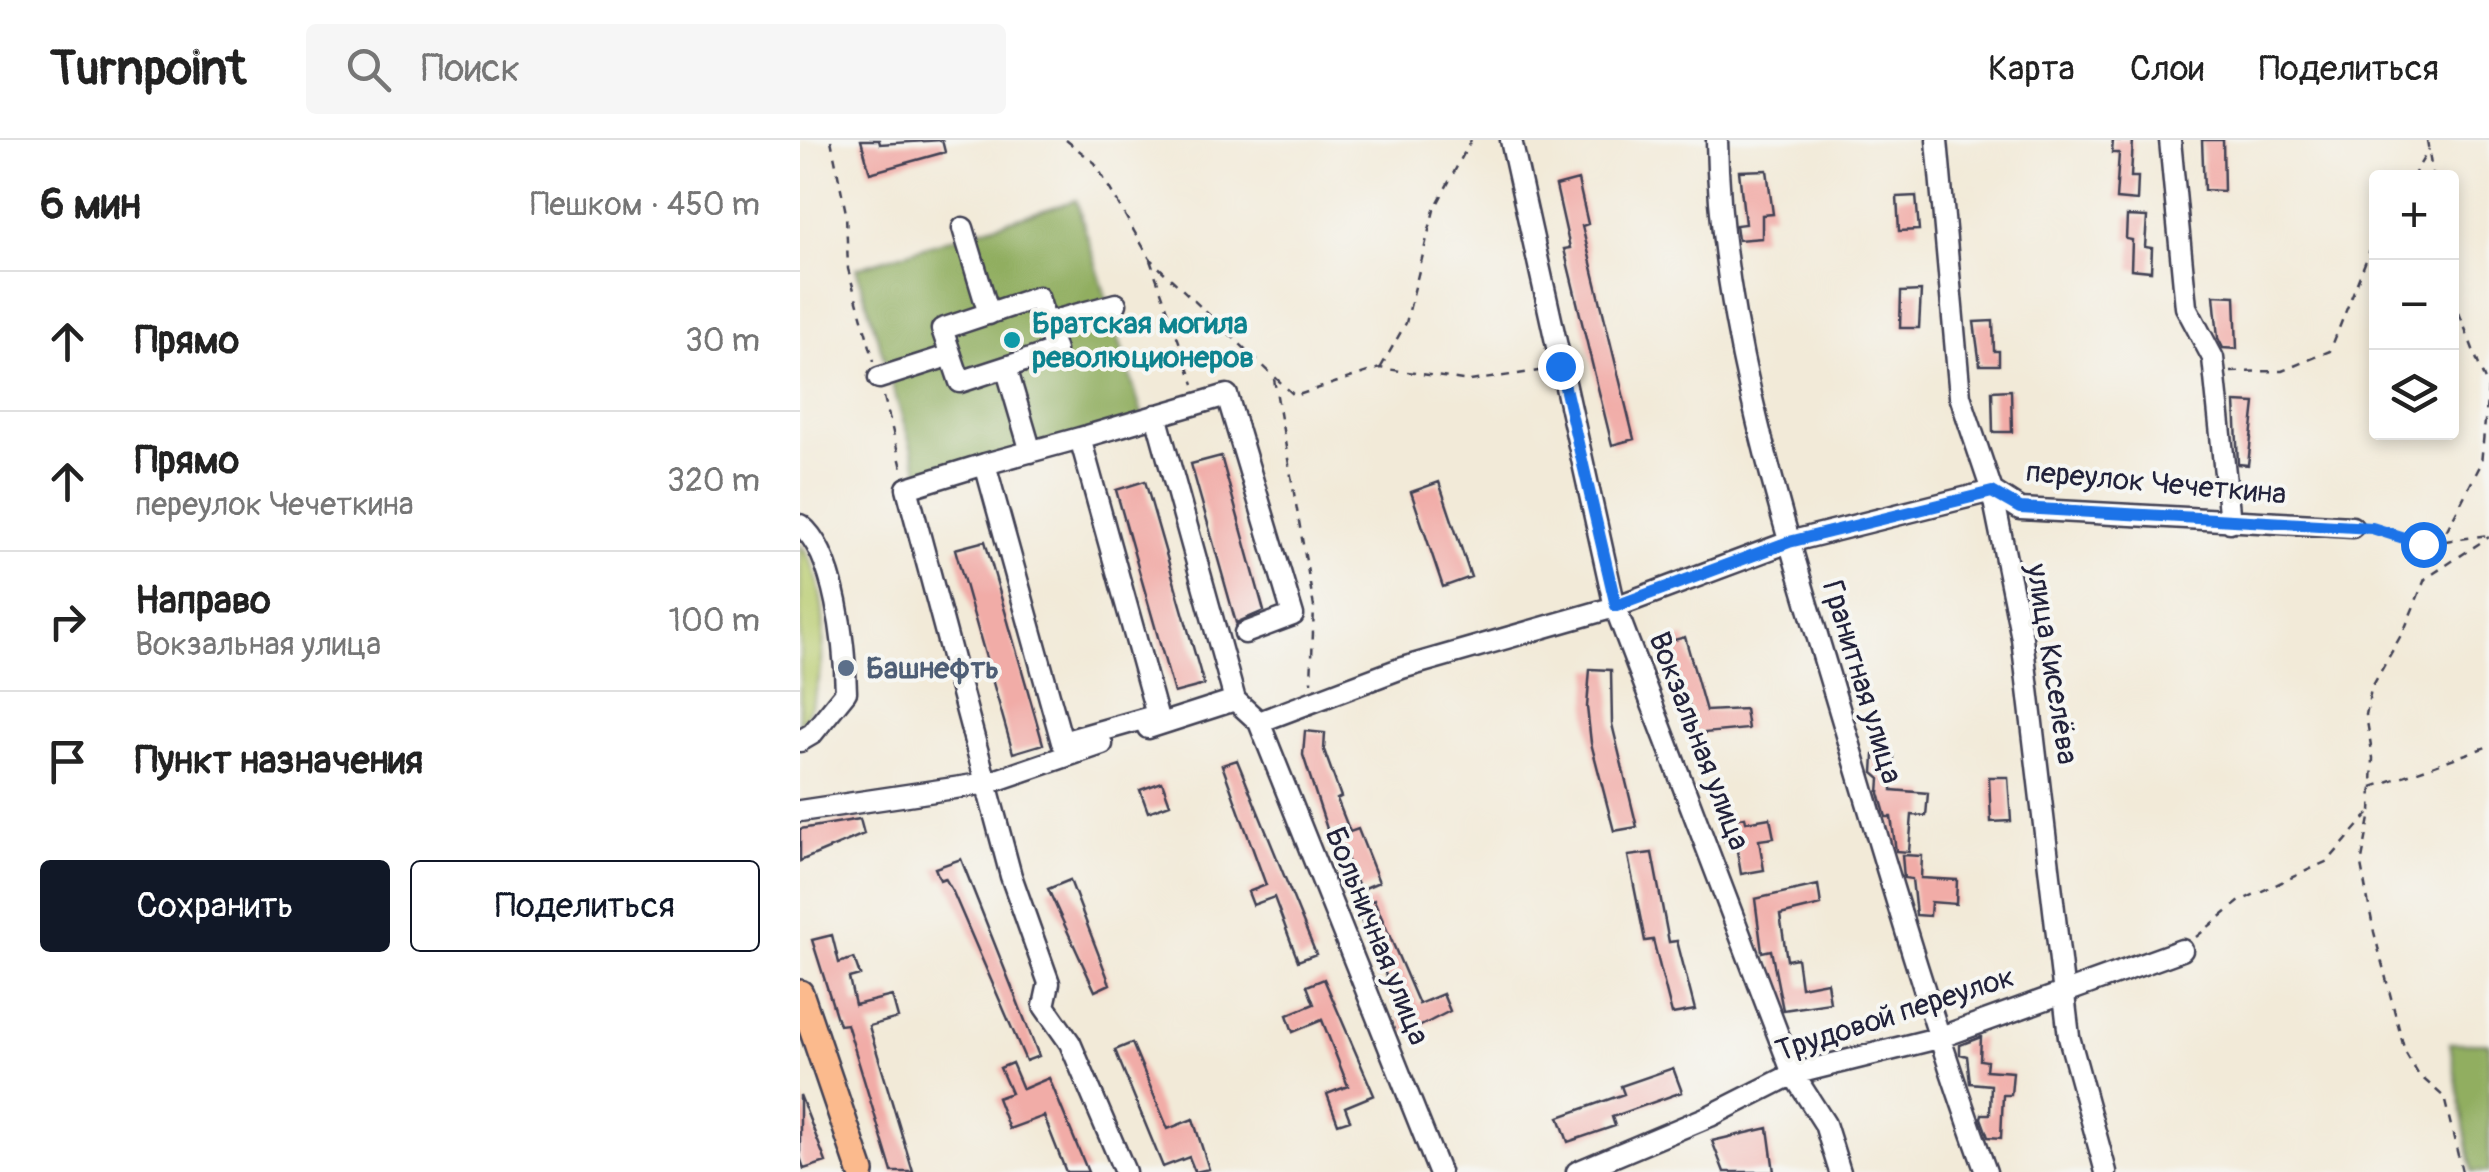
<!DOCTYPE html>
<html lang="ru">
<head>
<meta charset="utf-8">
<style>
	body { margin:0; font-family:Pangolin,sans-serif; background:#f6f6f6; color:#222 }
	.controls { position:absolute; right:30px; top:30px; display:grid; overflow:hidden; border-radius:10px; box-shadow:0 5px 15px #0003 }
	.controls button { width:90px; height:90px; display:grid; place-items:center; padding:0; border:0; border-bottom:2px solid #e0e0e0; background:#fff; color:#222; font:50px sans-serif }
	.stop { position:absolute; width:30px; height:30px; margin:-22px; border:8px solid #1a73e8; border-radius:50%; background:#fff }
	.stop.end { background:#1a73e8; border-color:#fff; box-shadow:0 2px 10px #0008 }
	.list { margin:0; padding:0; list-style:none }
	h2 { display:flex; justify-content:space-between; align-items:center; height:130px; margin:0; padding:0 40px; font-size:42px }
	h2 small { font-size:32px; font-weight:400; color:#767676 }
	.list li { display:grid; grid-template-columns:65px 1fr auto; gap:30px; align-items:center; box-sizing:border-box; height:140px; padding:0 40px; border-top:2px solid #e0e0e0 }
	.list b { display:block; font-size:38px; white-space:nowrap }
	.list p { margin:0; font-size:32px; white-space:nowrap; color:#767676 }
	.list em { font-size:32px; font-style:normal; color:#767676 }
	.actions { display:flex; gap:20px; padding:30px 40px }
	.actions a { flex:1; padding:22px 0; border:2px solid #111827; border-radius:10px; text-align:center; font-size:35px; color:#111827 }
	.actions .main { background:#111827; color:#fff }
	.icon { flex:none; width:55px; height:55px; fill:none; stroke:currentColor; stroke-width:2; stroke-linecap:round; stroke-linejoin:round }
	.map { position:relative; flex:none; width:1689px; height:1032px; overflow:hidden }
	header { display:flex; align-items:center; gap:60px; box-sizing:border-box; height:140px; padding:0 50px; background:#fff; border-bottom:2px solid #e0e0e0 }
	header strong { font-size:48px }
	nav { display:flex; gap:55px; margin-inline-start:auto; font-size:35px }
	.search { width:700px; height:90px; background:#f6f6f6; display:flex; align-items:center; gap:25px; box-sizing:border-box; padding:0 35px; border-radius:10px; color:#767676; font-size:38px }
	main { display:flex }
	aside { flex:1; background:#fff }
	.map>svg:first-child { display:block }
	.green { fill:#b7ca6d; stroke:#6c7654; stroke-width:2.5 }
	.forest { fill:#91ae60; stroke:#5a684e; stroke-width:2.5 }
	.building { fill:#f1aca7 }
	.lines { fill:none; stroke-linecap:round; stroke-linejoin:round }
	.minor-casing { stroke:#414053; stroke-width:25 }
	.major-casing { stroke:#414053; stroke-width:30 }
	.path { stroke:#414053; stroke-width:2.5; stroke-dasharray:8 8; stroke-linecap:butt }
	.minor { stroke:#fff; stroke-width:20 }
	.major { stroke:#fbba8d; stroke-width:25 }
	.route { stroke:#1a73e8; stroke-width:12 }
	.culture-dot { fill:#0f9aa8; stroke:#f6f6f2; stroke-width:4 }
	.service-dot { fill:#5c6f8a; stroke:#f6f6f2; stroke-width:4 }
	.labels { text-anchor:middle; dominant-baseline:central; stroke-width:8; stroke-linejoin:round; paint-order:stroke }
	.culture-label { font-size:30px; font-weight:bold; fill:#0d838f; stroke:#f6f6f2; text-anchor:start }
	.street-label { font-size:30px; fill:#22223b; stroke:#f6f6f2 }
	.service-label { font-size:30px; font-weight:bold; fill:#4e5e75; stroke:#f6f6f2; text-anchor:start }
</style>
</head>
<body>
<header>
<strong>Turnpoint</strong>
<div class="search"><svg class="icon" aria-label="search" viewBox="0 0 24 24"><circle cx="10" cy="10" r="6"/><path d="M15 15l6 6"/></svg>Поиск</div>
<nav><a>Карта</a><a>Слои</a><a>Поделиться</a></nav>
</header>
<main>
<aside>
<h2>6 мин<small>Пешком · 450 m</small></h2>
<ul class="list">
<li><svg class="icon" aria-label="ahead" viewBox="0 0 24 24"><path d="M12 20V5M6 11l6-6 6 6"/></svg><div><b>Прямо</b></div><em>30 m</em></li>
<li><svg class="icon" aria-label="ahead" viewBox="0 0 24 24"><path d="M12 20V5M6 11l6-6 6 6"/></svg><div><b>Прямо</b><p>переулок Чечеткина</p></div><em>320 m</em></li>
<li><svg class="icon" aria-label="right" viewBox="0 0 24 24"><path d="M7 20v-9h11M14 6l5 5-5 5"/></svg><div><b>Направо</b><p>Вокзальная улица</p></div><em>100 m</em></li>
<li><svg class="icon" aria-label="arrive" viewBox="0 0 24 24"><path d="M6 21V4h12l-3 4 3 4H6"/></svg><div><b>Пункт назначения</b></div></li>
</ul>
<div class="actions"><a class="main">Сохранить</a><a>Поделиться</a></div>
</aside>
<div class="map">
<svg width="1689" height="1032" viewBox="0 0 1689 1032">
	<rect width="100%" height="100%" fill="#f6f6f2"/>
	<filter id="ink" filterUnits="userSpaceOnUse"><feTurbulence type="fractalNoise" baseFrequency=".01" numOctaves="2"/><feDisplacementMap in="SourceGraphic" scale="20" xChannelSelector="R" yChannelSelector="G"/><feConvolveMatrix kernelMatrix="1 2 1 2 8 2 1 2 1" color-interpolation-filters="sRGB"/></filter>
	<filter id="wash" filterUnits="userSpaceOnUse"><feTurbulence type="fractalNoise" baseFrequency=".0048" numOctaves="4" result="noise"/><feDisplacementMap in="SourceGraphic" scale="40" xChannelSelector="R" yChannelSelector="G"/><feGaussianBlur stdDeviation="2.25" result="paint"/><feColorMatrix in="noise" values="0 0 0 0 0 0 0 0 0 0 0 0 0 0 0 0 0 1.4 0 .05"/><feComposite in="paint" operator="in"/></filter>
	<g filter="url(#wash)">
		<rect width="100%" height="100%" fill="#f2ead8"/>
		<path class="green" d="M0,404C32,441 31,546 0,585Z"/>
		<path class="forest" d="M276,60L343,277L123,345L56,128Z
			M1650,903H1689V1032H1672Z"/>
		<g id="blocks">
			<path class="building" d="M61,0H79L80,4L142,0L145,12L70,33Z
				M1313,0H1333L1331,37H1338L1337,61L1316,59L1319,13H1312Z
				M1402,0H1423L1424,51L1404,50Z
				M967,30L973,74L962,75V98L938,100L936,85L945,84L939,31Z
				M778,40L788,84L782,86L834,299L812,305L764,109L770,108L756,46Z
				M1116,56L1119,90L1099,91L1097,57Z
				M1327,76L1347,77L1345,107L1352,108L1351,131L1331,129L1332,100L1326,99Z
				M1121,151L1119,188H1100L1101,152Z
				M1414,155L1435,156L1437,209L1423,208L1418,198Z
				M1193,181L1194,211H1199V225H1180L1174,182Z
				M1211,250L1212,292H1193L1192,251Z
				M1435,262L1455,263L1448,325L1438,324Z
				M421,316L464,471L436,483L391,324Z
				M345,341L404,545L374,553L316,350Z
				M639,342L671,437L643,447L611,352Z
				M185,401L243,604L213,613L155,409Z
				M885,497L906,571L945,569L948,589L894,594L889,565L881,566L863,503Z
				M790,529L811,530L812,584L837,687L814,691L791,603L787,567Z
				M505,591L525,593L524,610L541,657L537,659L550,692L558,689L579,742L560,750L535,689L528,692L503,615Z
				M1074,615L1094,616L1092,650L1128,653L1126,676L1112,675L1109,712L1096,711L1091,677H1086L1079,653L1080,639L1073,633Z
				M437,620L516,814L498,821L474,757L453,765L448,752L466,745L422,625Z
				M1189,637H1208L1211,681L1191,682Z
				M362,642L370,664L348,672L340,650Z
				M945,677L946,682L970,678L974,698L959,700L964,730L941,734L935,699L925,701L922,681Z
				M60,679L64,694L0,721V689Z
				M852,713L869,802L877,801L895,870L872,874L853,800L845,801L828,716Z
				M1102,715L1122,716L1121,738L1157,740L1156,764L1131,762L1130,776L1116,775L1112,739L1104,738Z
				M161,719L239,916L226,921L153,752L145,738L140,740L135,728Z
				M270,740L310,844L295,851L248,749Z
				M1018,745L1021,765L980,775L987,820L997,818L1001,847L1027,842L1030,863L983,870L971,810L962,812L955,759Z
				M574,760L619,864L643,854L650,871L605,894L590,844L555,767Z
				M32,795L39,823L54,818L60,835L49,838L55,865L92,856L98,878L69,886L113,1032H92L47,884L39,885L12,800Z
				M524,839L574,955L545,967L550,980L538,984L527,954L548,946L522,880L493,892L487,875L514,864L507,846Z
				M1181,897L1180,920L1187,921L1186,930L1213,932L1211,955H1203L1201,998L1188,997L1181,978L1182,974H1190L1191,945L1170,943L1167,916L1160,914V905Z
				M332,903L368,989L393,979L409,1029L395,1032L389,1017L363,1027L315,910Z
				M212,923L223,949L249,938L288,1032H266L244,976L209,989L197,958L211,953L200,928Z
				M873,928L882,952L812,977L815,986L768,1002L759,977L824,954L821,946Z
				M0,955L26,1022L4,1029L0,1017Z
				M968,988L974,1032H924L912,1001Z"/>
		</g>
	</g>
	<g filter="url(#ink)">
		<use href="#blocks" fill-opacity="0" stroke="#414053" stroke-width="2.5"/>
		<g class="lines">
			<defs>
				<path id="minor" d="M711,0L815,467L993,934L1025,984L1040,1032
					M917,0C920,188 982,377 1035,555C1083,715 1129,875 1186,1032
					M1137,0L1160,256L1192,351L1222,498L1269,897L1306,1032
					M1370,0L1386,167L1413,218L1430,382
					M163,88L189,174
					M238,157L255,211L160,242L142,189Z
					M246,183L316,164
					M206,227L231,312
					M79,238L151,215
					M356,275L435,560
					M185,324L280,298
					M0,385C36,412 45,509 46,552L12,594L0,601
					M459,582L639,1032
					M348,588L435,560L459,582L602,528L815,467L989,402L1192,351L1220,369L1552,387
					M0,671L188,643L302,604
					M325,1032L270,903L244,866L249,843L211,736L107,348L185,324L262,602L357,575L280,298L427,255L493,475L445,493
					M777,1032L910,976L993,934L1138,898L1382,810"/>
				<path id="major" d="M0,853L61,1032"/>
			</defs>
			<use href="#minor" class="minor-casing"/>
			<use href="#major" class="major-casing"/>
			<path class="path" d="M31,0L46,73L48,129L74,221
				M266,0L295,23L350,119L495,256L580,228L670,241L745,230
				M1627,0L1633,38
				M1612,38L1629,9
				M350,120L394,244
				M581,227L606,183L634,70L671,0
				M1431,232L1482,231L1530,211L1576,95
				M474,239L514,467L511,542
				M84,257L103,332
				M1568,388L1623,404L1689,395
				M1639,405L1681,324L1688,249L1652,154
				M1572,647L1689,606
				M1396,797L1440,761L1528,721L1569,674
				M1662,1032L1644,957L1618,934L1605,912L1574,792L1561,725L1571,673L1573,618L1566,575L1571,549L1605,488L1625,439L1689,397"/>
			<use href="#minor" class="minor"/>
			<use href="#major" class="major"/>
		</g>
	</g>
	<g class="lines" filter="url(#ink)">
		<path class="route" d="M760,226L816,466L989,402L1192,352L1220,368L1572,388L1623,404"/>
	</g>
	<circle class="culture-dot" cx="212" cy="200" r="10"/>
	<circle class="service-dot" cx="46" cy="528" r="10"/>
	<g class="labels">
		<g class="culture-label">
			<text x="232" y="183">Братская могила<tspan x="232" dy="34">революционеров</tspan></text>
		</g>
		<g class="street-label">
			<text transform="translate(1356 343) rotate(5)">переулок Чечеткина</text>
			<text transform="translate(1252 524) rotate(81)">улица Киселёва</text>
			<text transform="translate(1062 542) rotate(73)">Гранитная улица</text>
			<text transform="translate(899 601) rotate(69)">Вокзальная улица</text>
			<text transform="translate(577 796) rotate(68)">Больничная улица</text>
			<text transform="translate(1095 874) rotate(-18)">Трудовой переулок</text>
		</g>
		<g class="service-label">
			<text x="66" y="528">Башнефть</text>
		</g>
	</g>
</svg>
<div class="controls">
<button>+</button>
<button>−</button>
<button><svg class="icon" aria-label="layers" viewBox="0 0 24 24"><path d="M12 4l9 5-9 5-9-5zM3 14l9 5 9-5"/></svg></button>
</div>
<div class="stop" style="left:1623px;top:404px"></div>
<div class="stop end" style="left:760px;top:226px"></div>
</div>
</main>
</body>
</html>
